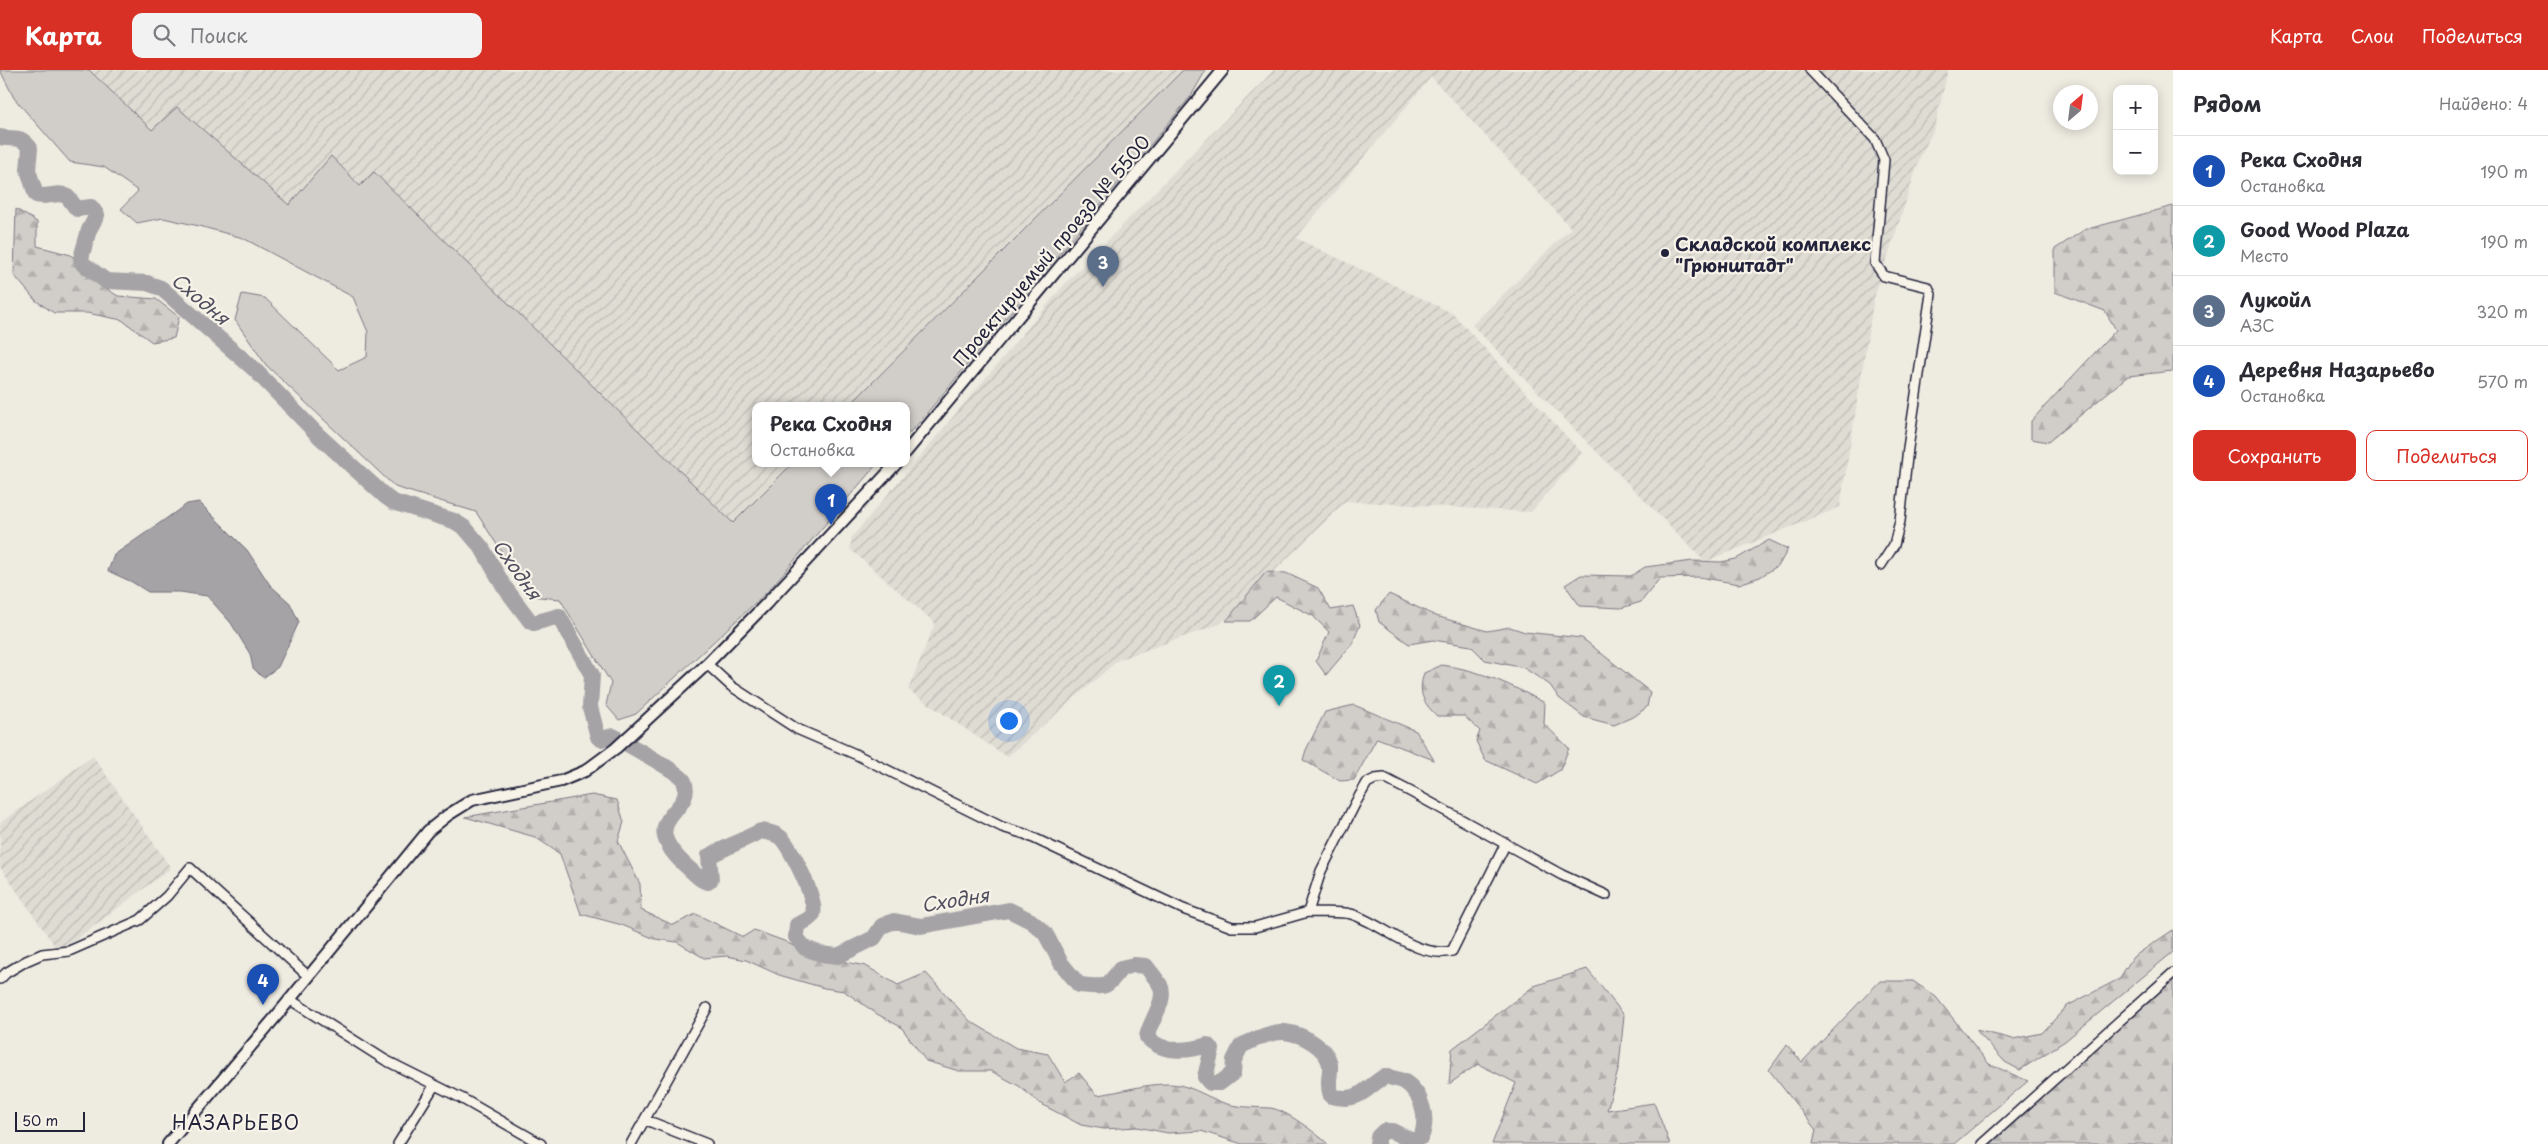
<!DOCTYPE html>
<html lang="ru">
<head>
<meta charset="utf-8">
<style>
	body { margin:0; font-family:"Playpen Sans",sans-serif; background:#f2f2f3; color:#2b2b33 }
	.controls { position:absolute; right:15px; top:15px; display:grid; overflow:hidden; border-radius:10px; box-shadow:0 2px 12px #0003 }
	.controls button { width:45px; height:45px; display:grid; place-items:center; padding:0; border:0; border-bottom:1px solid #e1e1e2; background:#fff; color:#2b2b33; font:25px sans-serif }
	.compass { position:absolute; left:2053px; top:15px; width:45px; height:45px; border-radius:50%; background:#fff; box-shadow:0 2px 12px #0003; rotate:28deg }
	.scale { position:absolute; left:15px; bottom:12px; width:70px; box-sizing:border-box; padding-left:5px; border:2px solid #22223b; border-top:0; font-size:14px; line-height:18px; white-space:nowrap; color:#22223b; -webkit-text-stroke:4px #f7f3e8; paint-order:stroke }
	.you { position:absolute; left:1008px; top:650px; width:18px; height:18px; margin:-12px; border:4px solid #fff; border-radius:50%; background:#1a73e8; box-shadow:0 0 0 8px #1a73e833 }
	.badge { display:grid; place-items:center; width:32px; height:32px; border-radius:50%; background:#d93025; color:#fff; font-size:16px; font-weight:700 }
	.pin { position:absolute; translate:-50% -41px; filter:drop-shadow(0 1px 2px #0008) }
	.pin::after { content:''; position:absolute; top:26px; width:18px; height:15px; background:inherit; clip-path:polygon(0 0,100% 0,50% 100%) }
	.popup { position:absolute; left:752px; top:332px; width:158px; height:65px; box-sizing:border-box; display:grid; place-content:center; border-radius:10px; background:#fff; filter:drop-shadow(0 1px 4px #0005); font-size:16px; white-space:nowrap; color:#7c7c81 }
	.popup b { font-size:19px; color:#2b2b33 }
	.popup::after { content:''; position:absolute; left:50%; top:100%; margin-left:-10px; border:10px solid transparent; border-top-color:#fff }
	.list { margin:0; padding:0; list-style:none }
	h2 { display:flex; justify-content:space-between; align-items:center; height:65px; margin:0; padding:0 20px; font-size:21px }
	h2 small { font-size:16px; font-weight:400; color:#7c7c81 }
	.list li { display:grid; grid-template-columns:32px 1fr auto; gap:15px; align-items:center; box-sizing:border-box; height:70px; padding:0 20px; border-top:1px solid #e1e1e2 }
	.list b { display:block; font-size:19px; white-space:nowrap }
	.list p { margin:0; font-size:16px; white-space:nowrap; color:#7c7c81 }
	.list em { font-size:16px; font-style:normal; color:#7c7c81 }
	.actions { display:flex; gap:10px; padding:15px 20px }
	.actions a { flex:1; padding:11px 0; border:1px solid #d93025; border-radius:10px; text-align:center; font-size:18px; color:#d93025 }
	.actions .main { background:#d93025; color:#fff }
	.icon { flex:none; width:28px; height:28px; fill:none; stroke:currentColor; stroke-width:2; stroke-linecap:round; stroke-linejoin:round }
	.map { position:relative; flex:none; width:2173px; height:1074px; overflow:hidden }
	header { display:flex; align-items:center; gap:30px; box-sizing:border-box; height:70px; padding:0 25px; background:#d93025; color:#fff }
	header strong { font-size:24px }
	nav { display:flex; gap:28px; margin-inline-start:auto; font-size:18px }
	.search { width:350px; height:45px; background:#f2f2f3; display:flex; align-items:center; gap:12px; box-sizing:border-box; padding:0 18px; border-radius:10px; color:#7c7c81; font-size:19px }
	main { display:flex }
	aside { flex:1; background:#fff }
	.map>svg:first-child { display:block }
	.industrial { fill:url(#industrial-furrows) }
	.grass { fill:#d1cdc9; stroke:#7a7882 }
	.forest { fill:url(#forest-firs); stroke:#7a7882 }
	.water { fill:#a6a3a6; stroke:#716f7b }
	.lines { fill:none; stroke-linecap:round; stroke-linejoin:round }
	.river { stroke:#a6a3a6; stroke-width:16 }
	.minor-casing { stroke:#22223b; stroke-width:12 }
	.tertiary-casing { stroke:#22223b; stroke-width:14 }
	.minor { stroke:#f7f3e8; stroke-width:9 }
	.tertiary { stroke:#f7f3e8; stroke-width:10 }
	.poi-dot { fill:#22223b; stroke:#f7f3e8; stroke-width:2 }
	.labels { text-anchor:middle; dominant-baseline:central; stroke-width:4.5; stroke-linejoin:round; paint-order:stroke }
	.poi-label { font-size:18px; font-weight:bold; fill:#22223b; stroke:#f7f3e8; text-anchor:start }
	.street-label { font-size:18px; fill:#22223b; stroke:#f7f3e8 }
	.water-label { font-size:19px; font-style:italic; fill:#504f60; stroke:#f7f3e8 }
	.neighbourhood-label { font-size:19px; letter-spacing:1px; fill:#22223b; stroke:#f7f3e8 }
</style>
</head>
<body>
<header>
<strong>Карта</strong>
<div class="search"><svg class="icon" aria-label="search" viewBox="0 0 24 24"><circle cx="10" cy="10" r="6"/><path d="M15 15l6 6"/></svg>Поиск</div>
<nav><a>Карта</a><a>Слои</a><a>Поделиться</a></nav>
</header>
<main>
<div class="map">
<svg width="2173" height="1074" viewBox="0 0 2173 1074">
	<defs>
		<pattern id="industrial-furrows" width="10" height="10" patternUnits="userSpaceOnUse" patternTransform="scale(1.25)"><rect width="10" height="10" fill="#dfdcd4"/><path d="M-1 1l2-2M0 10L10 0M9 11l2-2" fill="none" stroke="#bfbcb7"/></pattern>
		<pattern id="forest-firs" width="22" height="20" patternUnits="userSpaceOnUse" patternTransform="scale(1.25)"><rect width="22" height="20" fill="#d1cdc9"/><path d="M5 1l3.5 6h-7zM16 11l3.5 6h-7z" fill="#b3b0ae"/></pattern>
	</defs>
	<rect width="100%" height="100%" fill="#eeebe1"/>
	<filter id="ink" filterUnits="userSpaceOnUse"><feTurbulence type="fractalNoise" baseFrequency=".02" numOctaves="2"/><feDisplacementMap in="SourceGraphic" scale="10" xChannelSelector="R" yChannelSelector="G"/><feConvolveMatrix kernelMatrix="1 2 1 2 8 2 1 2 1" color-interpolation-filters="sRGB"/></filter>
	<g filter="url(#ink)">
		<path class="industrial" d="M89,0H1183L849,336H756V394H792L733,453L375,103L361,116L331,86L289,135L177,37L152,60Z
			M1274,0H1948L1935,57L1921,85L1874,228L1840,437L1705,492L1472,255L1571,158L1431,7L1296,168L1452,243L1582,383L1531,442L1346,431L1220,554L1118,590L1007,687L908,620L935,553L850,479L852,467L1064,215Z
			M93,686L171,798L59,882L0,797V753Z"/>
		<path class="grass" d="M0,0H89L152,60L177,37L289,135L331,86L360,116L374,102L733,453L792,394H877L769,520L636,644L619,650L606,635L611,613L560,529L530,526L476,442L395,417L266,295L235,250L242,224L265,228L339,300L367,287L368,262L353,227L243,168L199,156L163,148L137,153L121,139L138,121L104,97L70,92L14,28Z
			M1183,0H1206L1191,26L917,355L906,366V336H849Z"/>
		<path class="forest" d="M2173,136V301L2128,306L2048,372L2031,369V351L2116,260L2105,241L2055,222V179L2084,160Z
			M16,139L37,152V176L71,185L92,210L118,226L156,229L179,247L174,268L152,272L122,250L87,243H54L35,230L14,205Z
			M1769,470L1788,479L1779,495L1760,507L1739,514L1699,507L1660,508L1641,532L1621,538L1580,536L1565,515L1581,505L1631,506L1645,497L1693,491L1721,492L1736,489Z
			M1266,502L1286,503L1318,518L1331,540L1353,536L1360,555L1352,574L1326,605L1316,591L1329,562L1313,546L1276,527L1250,551H1226Z
			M1389,524L1436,546L1487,561L1510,557L1525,562L1582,568L1650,622L1647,637L1635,646L1614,655L1584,647L1559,628L1550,615L1524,598L1485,590L1471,576L1433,570L1409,574L1379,552L1376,540Z
			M1442,595C1481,600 1511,615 1545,633L1544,654L1569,678L1560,700L1537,714L1485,690L1476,671L1480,661L1464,646H1437C1422,632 1418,622 1424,603Z
			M1354,635L1416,661L1434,690L1377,668L1354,710L1340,711L1303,690L1306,680L1325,642Z
			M592,725L617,730L624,752L618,771L640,814L641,840L673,855L696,844L743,867L754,860L784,871L810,885L866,896L898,915L926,903L970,951L1016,978L1048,984L1065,1012L1079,1003L1097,1025C1121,1022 1143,1014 1168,1014C1189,1014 1203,1025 1221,1032C1237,1038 1254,1037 1270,1038C1285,1039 1317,1064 1328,1074H1242L1201,1061L1168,1063L1137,1057L1104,1059L1081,1055L1041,1034L1019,1016L991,1001H959L926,991L901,957L877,944L844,921L824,918L779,905L746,890L727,886L704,888L677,872L655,869L622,855L581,844L560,784L535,767L465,747Z
			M2173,860V882L2065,971L2020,1000L2005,992L1976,960L2013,969L2042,963L2067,936L2119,909L2133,887Z
			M1587,899L1624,945L1619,997L1607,1040L1654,1033L1670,1074H1492L1516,1013L1478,994L1449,1014L1452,979L1534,916Z
			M2173,908V1074H1986Z
			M1880,911H1913L1936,927L1989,994L2028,1011L1954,1074H1813L1816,1060L1769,1000L1787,975L1802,992Z"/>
		<path class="water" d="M199,432L247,480L270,515L290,533L299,552L278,597L263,608L253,598L250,584L231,553L207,526L180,522H148L132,512L108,501L114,485L187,434Z"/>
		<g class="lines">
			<path class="river" d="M0,67C15,71 18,63 30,78L28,100L36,125C45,129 58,121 66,126C70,128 73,135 77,139L91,137L97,145L89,160L81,188L82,193L106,211L147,213L161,218L254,299L319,366L386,427L393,432L454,451L465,458L482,478L503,515L530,551L534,553L559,546L592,605L590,637L598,667L601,669L613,666C625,673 681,703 684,711C697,744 634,746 684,794C691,800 699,810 708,812L711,809L709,786L761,761C767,762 775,763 780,767C790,775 818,832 813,844C810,850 803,852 797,855L796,867L805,878L821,884L838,886L874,868L882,856L894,851L921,856L1009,840L1031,851L1045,863L1061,893L1079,915C1106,917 1105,920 1121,898L1134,895L1146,896C1150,902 1156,908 1160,915C1168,930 1149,952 1147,967C1161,983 1187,982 1207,975L1212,979L1205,1007L1210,1013H1220L1233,1003L1234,990L1241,976C1254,970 1270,961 1285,962C1302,964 1327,977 1330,995C1331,1007 1326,1012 1331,1026C1360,1033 1363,1020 1385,1006C1391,1008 1400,1009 1405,1012C1422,1023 1429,1049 1421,1067L1412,1071L1392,1061H1384L1378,1067L1377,1074"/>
			<defs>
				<path id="minor" d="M1810,0L1875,69L1884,90L1875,193L1884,206L1928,217L1931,224L1908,378L1900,451L1894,475L1881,495
					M707,594L731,616L797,659L855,684L1002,757L1025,764L1183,839L1232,857H1255L1308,842L1321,801L1356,732L1367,713L1375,709L1384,708L1413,723L1562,805L1606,825
					M1308,842C1321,843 1339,841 1351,844C1384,854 1416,889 1452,881L1506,773
					M0,909L6,903L26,891L42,884L69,881L140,850L167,826L190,798L308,906
					M289,929L385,990L461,1028L541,1074
					M646,1050L707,1074
					M398,1074L434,1016
					M631,1074L707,938
					M1982,1074L2173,903"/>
				<path id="tertiary" d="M906,382L1223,0
					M168,1074L278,944L428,761L448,745L472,730L561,711L585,701L616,678L707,594L766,534L896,394"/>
			</defs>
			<use href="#minor" class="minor-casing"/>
			<use href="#tertiary" class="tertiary-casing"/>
			<use href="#minor" class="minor"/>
			<use href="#tertiary" class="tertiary"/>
		</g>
	</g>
	<circle class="poi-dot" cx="1665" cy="183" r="5"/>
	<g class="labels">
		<g class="poi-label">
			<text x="1675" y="173">Складской комплекс<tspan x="1675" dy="21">"Грюнштадт"</tspan></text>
		</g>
		<g class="street-label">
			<text transform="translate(1051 180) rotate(-50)">Проектируемый проезд № 5500</text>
		</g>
		<g class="water-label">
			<text transform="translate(201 228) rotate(40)">Сходня</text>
			<text transform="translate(518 499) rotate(55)">Сходня</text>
			<text transform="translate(955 829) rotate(-9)">Сходня</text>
		</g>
		<g class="neighbourhood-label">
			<text x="236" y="1052">НАЗАРЬЕВО</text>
		</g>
	</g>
</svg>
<div class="controls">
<button>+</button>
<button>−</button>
</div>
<svg class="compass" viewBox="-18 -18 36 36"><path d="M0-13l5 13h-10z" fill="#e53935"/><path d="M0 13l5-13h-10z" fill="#7c7c81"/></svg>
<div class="scale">50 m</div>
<div class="you"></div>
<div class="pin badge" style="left:831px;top:455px;background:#1a4fb4">1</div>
<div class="popup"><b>Река Сходня</b>Остановка</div>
<div class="pin badge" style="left:1279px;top:636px;background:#0f9aa8">2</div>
<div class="pin badge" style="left:1103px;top:217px;background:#5c6f8a">3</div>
<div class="pin badge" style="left:263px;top:935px;background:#1a4fb4">4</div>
</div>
<aside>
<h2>Рядом<small>Найдено: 4</small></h2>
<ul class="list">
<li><span class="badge" style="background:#1a4fb4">1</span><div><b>Река Сходня</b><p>Остановка</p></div><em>190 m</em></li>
<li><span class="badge" style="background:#0f9aa8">2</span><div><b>Good Wood Plaza</b><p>Место</p></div><em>190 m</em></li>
<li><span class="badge" style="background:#5c6f8a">3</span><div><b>Лукойл</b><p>АЗС</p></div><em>320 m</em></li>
<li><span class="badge" style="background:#1a4fb4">4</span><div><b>Деревня Назарьево</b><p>Остановка</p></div><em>570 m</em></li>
</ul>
<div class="actions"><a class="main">Сохранить</a><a>Поделиться</a></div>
</aside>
</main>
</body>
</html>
